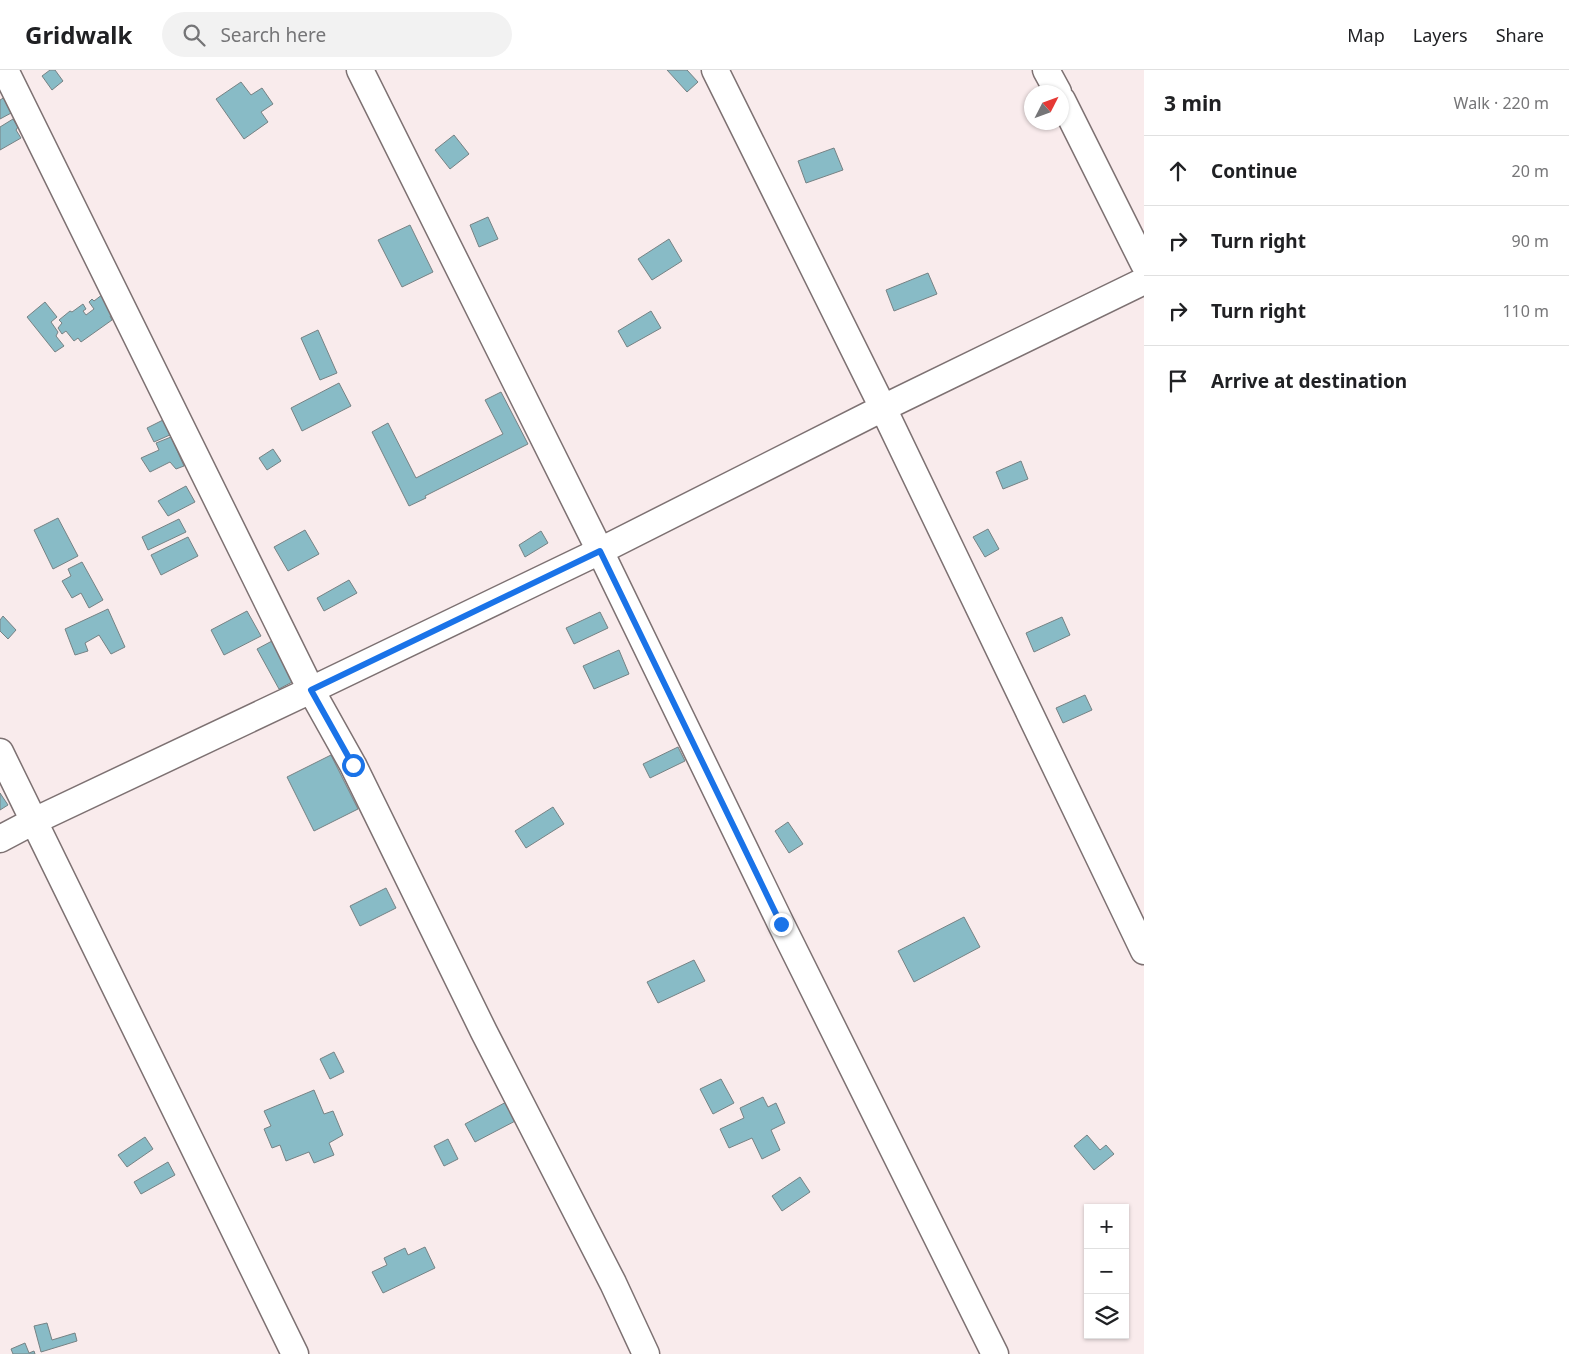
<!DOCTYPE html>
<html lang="en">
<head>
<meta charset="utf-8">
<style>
	body { margin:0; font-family:"Noto Sans",sans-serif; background:#f2f2f2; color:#202124 }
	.controls { position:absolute; right:15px; bottom:15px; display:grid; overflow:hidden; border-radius:0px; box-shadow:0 1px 4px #0004 }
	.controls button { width:45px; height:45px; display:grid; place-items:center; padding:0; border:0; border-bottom:1px solid #e0e0e0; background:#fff; color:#202124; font:25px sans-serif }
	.compass { position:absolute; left:1024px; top:15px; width:45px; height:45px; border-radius:50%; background:#fff; box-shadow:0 1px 4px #0004; rotate:48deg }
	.stop { position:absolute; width:15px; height:15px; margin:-11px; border:4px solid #1a73e8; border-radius:50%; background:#fff }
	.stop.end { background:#1a73e8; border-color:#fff; box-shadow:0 1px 5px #0008 }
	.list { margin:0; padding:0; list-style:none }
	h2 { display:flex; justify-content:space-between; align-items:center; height:65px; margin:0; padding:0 20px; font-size:21px }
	h2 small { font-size:16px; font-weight:400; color:#757577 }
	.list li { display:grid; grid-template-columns:32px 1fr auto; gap:15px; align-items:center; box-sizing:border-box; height:70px; padding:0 20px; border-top:1px solid #e0e0e0 }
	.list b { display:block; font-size:19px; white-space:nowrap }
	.list em { font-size:16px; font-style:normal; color:#757577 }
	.icon { flex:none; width:28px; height:28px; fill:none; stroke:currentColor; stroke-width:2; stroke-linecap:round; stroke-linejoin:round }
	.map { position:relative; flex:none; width:1144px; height:1284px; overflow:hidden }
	header { display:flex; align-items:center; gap:30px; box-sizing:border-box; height:70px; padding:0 25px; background:#fff; border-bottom:1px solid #e0e0e0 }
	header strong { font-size:24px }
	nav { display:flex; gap:28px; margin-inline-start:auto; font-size:18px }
	.search { width:350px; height:45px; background:#f2f2f2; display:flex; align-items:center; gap:12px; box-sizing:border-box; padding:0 18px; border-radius:28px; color:#757577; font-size:19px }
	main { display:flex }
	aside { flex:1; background:#fff }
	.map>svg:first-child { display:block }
	.building { fill:#88bbc6; stroke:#768284 }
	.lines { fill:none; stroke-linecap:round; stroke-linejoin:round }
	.street-casing { stroke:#7d7172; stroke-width:29 }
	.street { stroke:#fff; stroke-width:26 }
	.route { stroke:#1a73e8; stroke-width:6 }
</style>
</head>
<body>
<header>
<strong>Gridwalk</strong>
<div class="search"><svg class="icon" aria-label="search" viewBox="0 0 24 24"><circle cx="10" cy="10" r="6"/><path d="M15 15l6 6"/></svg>Search here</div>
<nav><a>Map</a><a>Layers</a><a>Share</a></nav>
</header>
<main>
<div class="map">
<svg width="1144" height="1284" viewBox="0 0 1144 1284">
	<rect width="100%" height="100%" fill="#f9ebec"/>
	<path class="building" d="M50,0H55L63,11L52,20L42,6Z
		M667,0H687L698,12L687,22Z
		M241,12L251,25L262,18L273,34L261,42L268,52L244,69L216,29Z
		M5,27L13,42L0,49V30Z
		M13,49L18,57L16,60L21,68L0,80V57Z
		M454,65L469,84L450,99L435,80Z
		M834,78L843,100L806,113L798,91Z
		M488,147L498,169L479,177L470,155Z
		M410,155L433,202L402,217L378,170Z
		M669,169L682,191L652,210L638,189Z
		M928,203L937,224L894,241L886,220Z
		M103,224L116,242L110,246L112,250L81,272L78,268L74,271L66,261L62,264L58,258L62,253L59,250L70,241L72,242L83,234L86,239L83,241L86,245L94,239L89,232L92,229L94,231Z
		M45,232L57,247L51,252L58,262L56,266L64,276L55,282L27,247Z
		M651,241L661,258L627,277L618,261Z
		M318,260L337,303L320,310L301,268Z
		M339,313L351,336L302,361L291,338Z
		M501,322L528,374L425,426L426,428L409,436L372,362L388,353L416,408L503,364L485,330Z
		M165,349L172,364L154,372L147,358Z
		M171,367L184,396L176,399L170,392L150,402L141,388L159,380L156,373Z
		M273,379L281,391L267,400L259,388Z
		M1021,391L1028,409L1003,419L996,402Z
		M186,416L195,432L168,446L158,431Z
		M58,448L78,486L53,499L34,460Z
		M179,449L186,462L148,480L142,467Z
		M988,459L999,479L985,487L973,467Z
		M305,460L319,484L288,501L274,477Z
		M541,461L548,473L525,487L519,475Z
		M188,467L198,486L161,505L151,485Z
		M82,492L103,530L89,538L81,523L72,528L62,511L71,506L68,499Z
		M349,510L357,523L324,541L317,528Z
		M108,539L125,577L111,584L99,565L85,573L88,581L75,585L65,559Z
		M247,541L261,566L224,585L211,560Z
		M600,542L608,558L574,574L566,558Z
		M3,546L16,560L8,569L0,561V550Z
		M1062,547L1070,565L1034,582L1026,563Z
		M272,571L294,611L279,619L257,579Z
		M619,580L629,604L594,619L583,596Z
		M1085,625L1092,640L1063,653L1056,638Z
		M678,677L685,691L650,708L643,694Z
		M331,685L358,739L314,761L287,707Z
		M0,723L8,735L0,740Z
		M553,737L564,754L526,778L515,761Z
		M788,752L803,774L789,783L775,761Z
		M386,818L396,838L360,856L350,836Z
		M964,847L980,877L914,912L898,881Z
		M694,890L705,911L658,933L647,912Z
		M334,982L344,1002L330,1009L320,989Z
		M721,1009L734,1033L713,1044L700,1019Z
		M314,1020L324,1044L333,1041L343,1065L329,1073L334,1085L314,1093L309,1082L286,1091L280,1075L272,1078L264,1059L271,1056L264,1041Z
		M763,1027L768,1037L776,1033L785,1053L771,1060L780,1080L762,1089L752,1068L729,1078L720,1059L744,1048L740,1038Z
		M510,1030L521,1048L475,1072L465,1054Z
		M1087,1065L1100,1080L1106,1075L1114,1084L1094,1100L1074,1076Z
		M145,1067L153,1079L127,1097L118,1085Z
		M448,1069L458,1089L444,1096L434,1076Z
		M168,1092L175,1105L141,1124L134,1112Z
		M800,1107L810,1122L782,1141L772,1126Z
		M425,1177L435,1198L383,1223L372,1202L387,1195L384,1188L405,1178L408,1185Z
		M47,1253L52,1270L75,1263L77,1271L41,1282L34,1256Z
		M25,1273L29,1283L34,1281L35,1284H13L11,1279Z"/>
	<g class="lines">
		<defs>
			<path id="street" d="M5,0L311,620L353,695L484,962L613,1213L646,1284
				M360,0L600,481L781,854L995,1284
				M715,0L883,338L1144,881
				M1046,0L1058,22
				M1062,30L1144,194
				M0,682L295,1284
				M0,769L34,751L311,620L600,481L883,338L1144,211"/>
		</defs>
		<use href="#street" class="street-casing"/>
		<use href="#street" class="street"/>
	</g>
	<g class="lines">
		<path class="route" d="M353,695L311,620L600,481L781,854"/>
	</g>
</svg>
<div class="controls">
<button>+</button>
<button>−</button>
<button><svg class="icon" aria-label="layers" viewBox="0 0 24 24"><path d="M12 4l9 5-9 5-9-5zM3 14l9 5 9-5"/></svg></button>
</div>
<svg class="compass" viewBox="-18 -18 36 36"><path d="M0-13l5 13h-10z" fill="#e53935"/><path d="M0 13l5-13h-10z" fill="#757577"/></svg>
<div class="stop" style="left:353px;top:695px"></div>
<div class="stop end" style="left:781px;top:854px"></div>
</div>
<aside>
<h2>3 min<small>Walk · 220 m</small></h2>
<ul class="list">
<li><svg class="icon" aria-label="ahead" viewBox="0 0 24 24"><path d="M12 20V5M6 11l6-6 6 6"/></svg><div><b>Continue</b></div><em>20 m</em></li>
<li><svg class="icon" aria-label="right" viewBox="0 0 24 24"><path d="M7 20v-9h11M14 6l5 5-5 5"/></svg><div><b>Turn right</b></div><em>90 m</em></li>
<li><svg class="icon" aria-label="right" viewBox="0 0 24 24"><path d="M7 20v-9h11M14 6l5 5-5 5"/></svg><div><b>Turn right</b></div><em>110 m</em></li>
<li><svg class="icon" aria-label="arrive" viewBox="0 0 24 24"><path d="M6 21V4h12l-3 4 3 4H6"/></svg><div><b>Arrive at destination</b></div></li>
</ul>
</aside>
</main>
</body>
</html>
